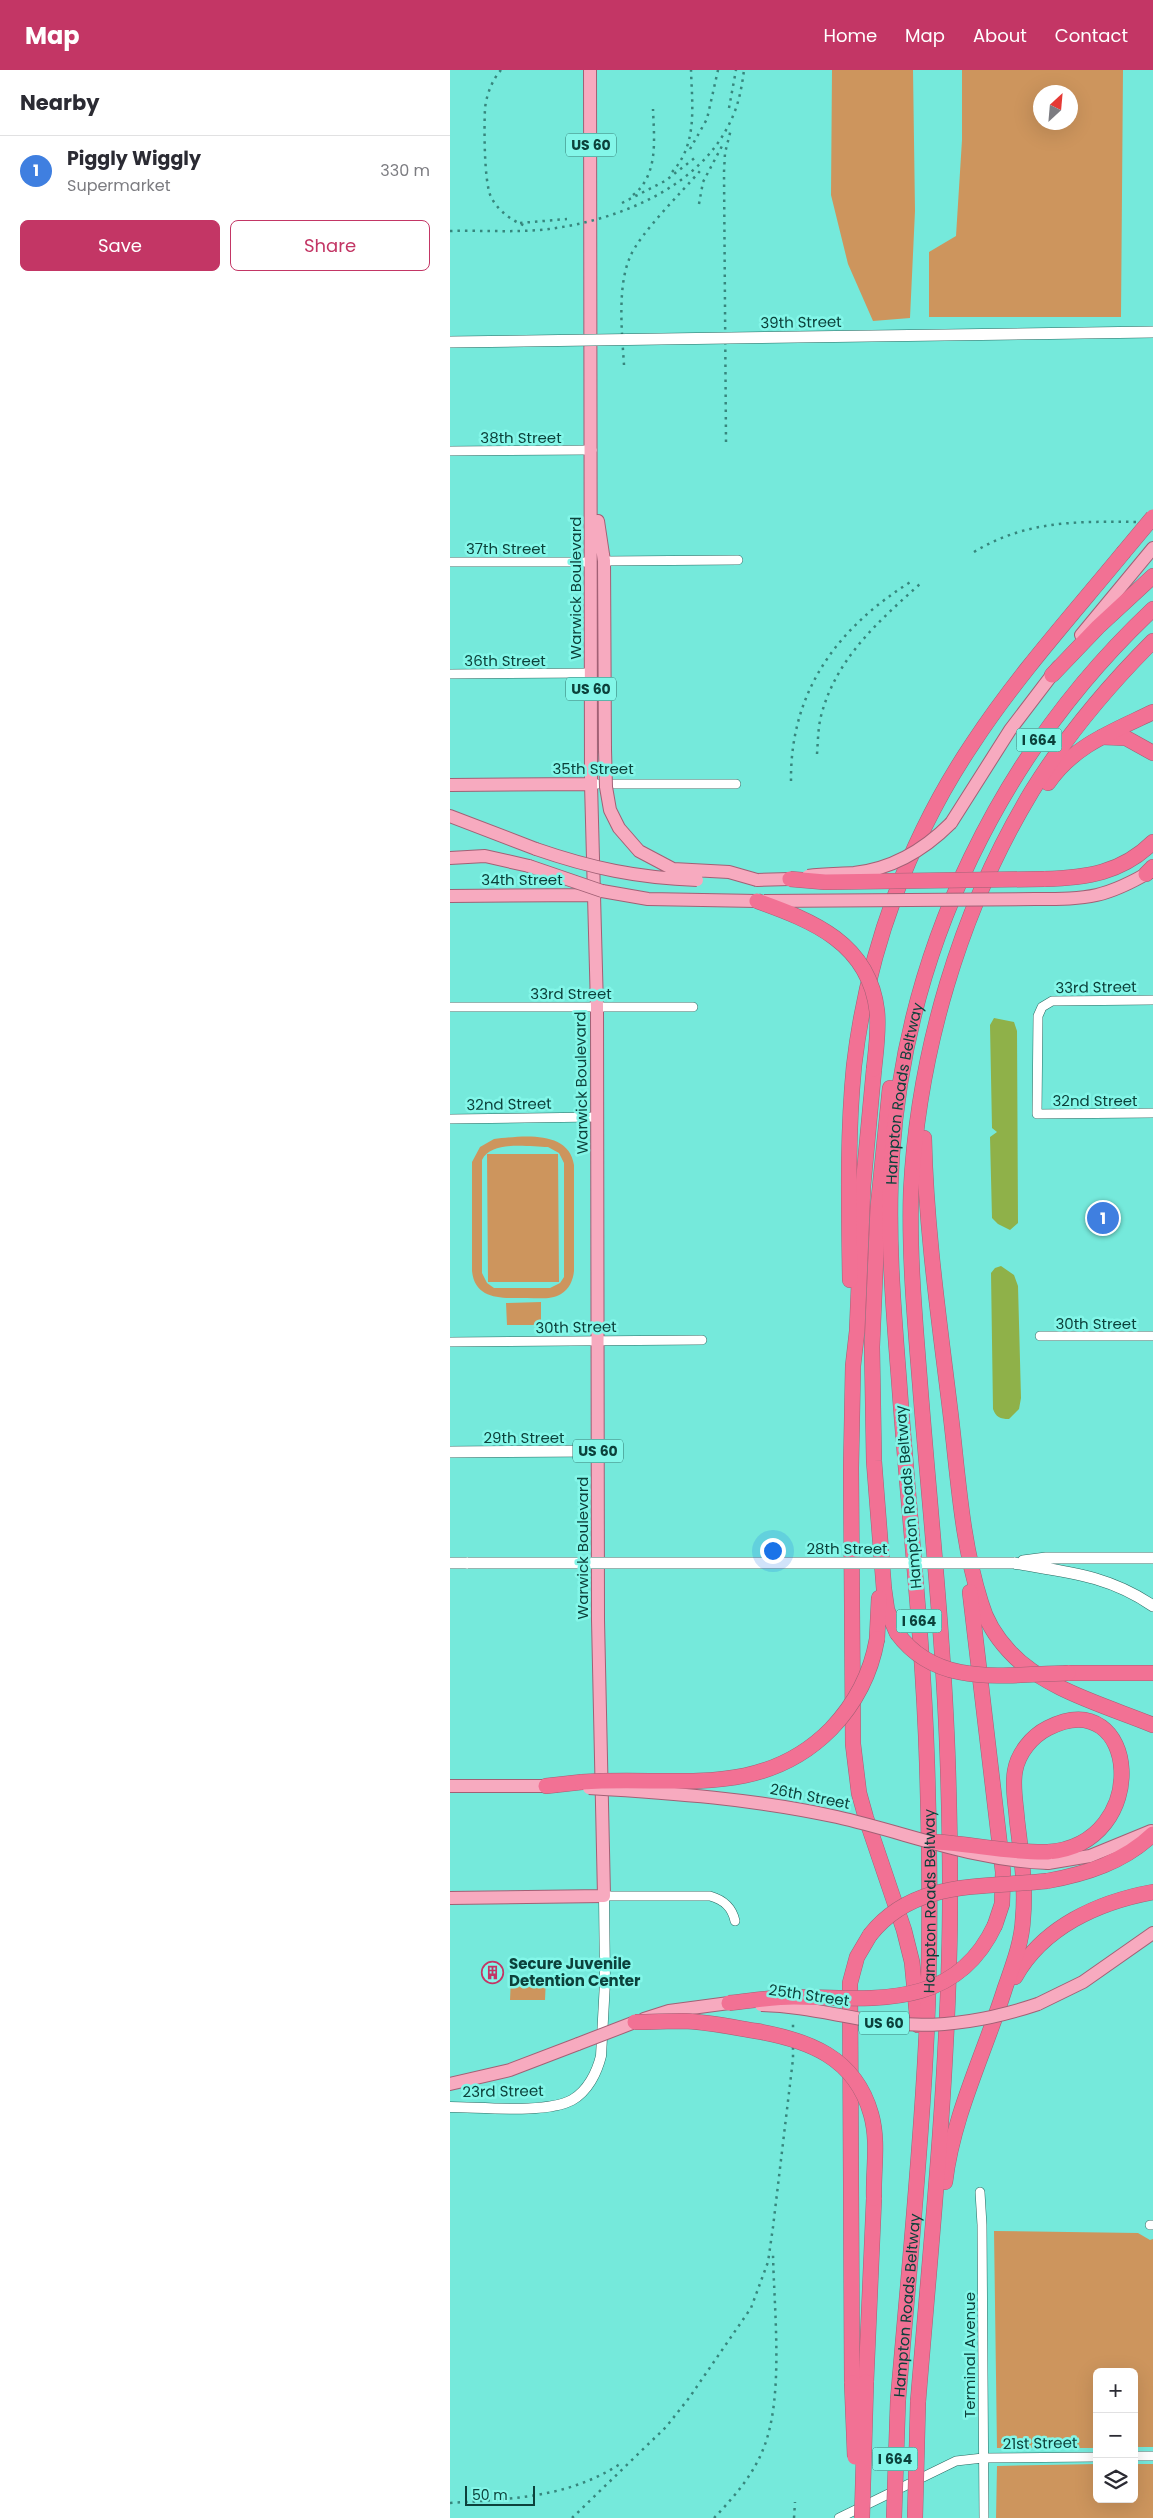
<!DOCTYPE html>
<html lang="en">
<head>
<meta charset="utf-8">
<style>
	body { margin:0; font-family:Poppins,sans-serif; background:#f2f2f3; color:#2b2b33 }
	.controls { position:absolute; right:15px; bottom:15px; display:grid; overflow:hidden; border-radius:8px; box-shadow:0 5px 20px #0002 }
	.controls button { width:45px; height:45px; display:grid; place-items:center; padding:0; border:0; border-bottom:1px solid #e1e1e2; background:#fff; color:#2b2b33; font:25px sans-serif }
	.compass { position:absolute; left:583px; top:15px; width:45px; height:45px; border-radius:50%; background:#fff; box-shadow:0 5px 20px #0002; rotate:26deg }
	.scale { position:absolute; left:15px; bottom:12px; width:70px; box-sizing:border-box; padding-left:5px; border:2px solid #0c413b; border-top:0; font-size:14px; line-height:18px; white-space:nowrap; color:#0c413b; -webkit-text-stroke:4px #83f6e8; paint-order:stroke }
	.you { position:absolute; left:322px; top:1480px; width:18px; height:18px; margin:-12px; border:4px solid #fff; border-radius:50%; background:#1a73e8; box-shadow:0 0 0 8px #1a73e833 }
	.badge { display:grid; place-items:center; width:32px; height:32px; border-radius:50%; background:#c33665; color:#fff; font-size:16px; font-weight:700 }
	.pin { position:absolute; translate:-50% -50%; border:2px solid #fff; box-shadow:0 1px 5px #0006 }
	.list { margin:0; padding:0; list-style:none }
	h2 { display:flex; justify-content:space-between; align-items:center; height:65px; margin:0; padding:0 20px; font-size:21px }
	h2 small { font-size:16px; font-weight:400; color:#7c7c81 }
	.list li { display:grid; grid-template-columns:32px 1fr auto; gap:15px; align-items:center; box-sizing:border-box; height:70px; padding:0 20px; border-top:1px solid #e1e1e2 }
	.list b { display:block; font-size:19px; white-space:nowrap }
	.list p { margin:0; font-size:16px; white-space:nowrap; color:#7c7c81 }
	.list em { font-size:16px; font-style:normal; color:#7c7c81 }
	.actions { display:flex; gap:10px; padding:15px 20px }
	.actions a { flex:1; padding:11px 0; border:1px solid #c33665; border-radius:8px; text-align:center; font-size:18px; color:#c33665 }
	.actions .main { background:#c33665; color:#fff }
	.icon { flex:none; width:28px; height:28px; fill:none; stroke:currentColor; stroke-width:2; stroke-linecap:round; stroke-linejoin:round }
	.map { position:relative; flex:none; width:703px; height:2448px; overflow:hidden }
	header { display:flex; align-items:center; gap:30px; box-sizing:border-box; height:70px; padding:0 25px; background:#c33665; color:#fff }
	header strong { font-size:24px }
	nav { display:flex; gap:28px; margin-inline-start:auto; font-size:18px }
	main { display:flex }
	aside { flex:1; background:#fff }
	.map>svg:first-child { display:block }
	.green { fill:#cd955d; fill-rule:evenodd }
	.water { fill:#8fb149 }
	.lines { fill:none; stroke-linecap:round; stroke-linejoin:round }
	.minor-casing { stroke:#2b6961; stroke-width:10 }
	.tertiary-casing { stroke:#2b6961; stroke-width:11 }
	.secondary-casing { stroke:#2b6961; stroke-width:12 }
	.primary-casing { stroke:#a26075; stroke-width:14 }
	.motorway-casing { stroke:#a26075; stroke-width:16 }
	.minor { stroke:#fff; stroke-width:9 }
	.tertiary { stroke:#fff; stroke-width:10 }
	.secondary { stroke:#fff; stroke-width:11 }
	.primary { stroke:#f7aabf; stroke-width:12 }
	.motorway { stroke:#f27194; stroke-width:15 }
	.rail { stroke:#37867d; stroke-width:2.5; stroke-dasharray:2.5 5; stroke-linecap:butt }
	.secondary-bridge-casing { stroke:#2b6961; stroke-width:12; stroke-linecap:butt }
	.primary-bridge-casing { stroke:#a26075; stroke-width:14; stroke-linecap:butt }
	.motorway-bridge-casing { stroke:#a26075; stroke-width:16; stroke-linecap:butt }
	.secondary-bridge { stroke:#fff; stroke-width:11 }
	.primary-bridge { stroke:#f7aabf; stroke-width:12 }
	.motorway-bridge { stroke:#f27194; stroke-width:15 }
	.labels { text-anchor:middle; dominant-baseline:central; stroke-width:5; stroke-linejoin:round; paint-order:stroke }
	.shield { fill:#83f6e8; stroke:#30776f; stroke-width:1 }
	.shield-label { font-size:14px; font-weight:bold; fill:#0c413b }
	.street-label { font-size:15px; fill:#0c413b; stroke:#83f6e8 }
	.poi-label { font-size:15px; font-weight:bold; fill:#0c413b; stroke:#83f6e8; text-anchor:start }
</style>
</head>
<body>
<header>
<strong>Map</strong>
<nav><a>Home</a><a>Map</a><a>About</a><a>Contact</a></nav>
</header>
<main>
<aside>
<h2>Nearby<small></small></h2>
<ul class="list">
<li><span class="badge" style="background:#3f7fe0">1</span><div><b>Piggly Wiggly</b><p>Supermarket</p></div><em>330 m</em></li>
</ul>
<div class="actions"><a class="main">Save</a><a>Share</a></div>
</aside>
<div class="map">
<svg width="703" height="2448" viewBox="0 0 703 2448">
	<rect width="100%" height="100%" fill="#75e9db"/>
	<path class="green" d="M382,0H463L465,141L460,248L423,251L398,194L381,125Z
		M512,0H673L671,247H479V182L506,166L512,70ZM590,22H620V52H590Z
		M44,1069C70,1066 119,1059 124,1095V1201C123,1211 119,1219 111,1224C101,1230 88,1228 77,1228C54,1228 25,1231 22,1201V1092L30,1077ZM98,1077L109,1083L114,1093V1207L110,1213L100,1218H44L37,1213L32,1203V1090C42,1070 79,1077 98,1077Z
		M37,1084H108L109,1212H38Z
		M91,1232V1255H57L56,1233Z
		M61,1908H96L95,1930H60Z
		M544,2161L688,2163L700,2170L703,2169V2377H684V2302H647V2378H547Z
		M647,2394V2429H684V2394H703V2448H546L547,2396Z"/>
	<path class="water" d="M544,948L564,952L567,961L568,1153L560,1160L548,1154L542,1148L540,1067L547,1062L542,1058L540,955Z
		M551,1196L564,1205L568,1216L571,1328L569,1339L559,1349C550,1349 546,1347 543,1339L541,1203L545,1198Z"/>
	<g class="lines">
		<defs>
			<path id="minor" d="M0,381L142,380
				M154,491L288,490
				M0,492H141
				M0,604L141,603
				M141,714H286
				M703,930L602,931L592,937L588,946L587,1044L703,1043
				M0,937H243
				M0,1049L148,1047
				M590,1266H703
				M0,1272L252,1270
				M154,1826H260C274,1830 282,1837 285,1851
				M530,2122L532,2155L534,2448
				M700,2155H703
				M684,2386H703
				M389,2448L506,2391L533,2388L647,2387"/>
			<path id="tertiary" d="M0,2037C31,2037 96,2044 122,2030C138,2021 147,2002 151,1986L155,1912L154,1826"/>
			<path id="secondary" d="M0,1382L148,1381
				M573,1491L596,1488H703
				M0,1493H18
				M564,1493C616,1502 658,1505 703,1536"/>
			<path id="primary" d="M148,451L154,491L155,680
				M631,565L703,478
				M0,715L141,714
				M0,746L86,779
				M501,753L560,660L608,597
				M0,788L35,786L79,796
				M307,810L340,809
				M152,821L198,829L307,831
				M0,826L145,825
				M585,829C639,829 656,828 703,800
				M0,1716H105
				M598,1793L640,1786L701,1761
				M0,1828L154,1826L148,1550L147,937L141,714L140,0
				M588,1934L633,1912L703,1863
				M194,1949L219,1941L279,1933
				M0,2014L60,2000L128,1974"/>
			<g id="motorway">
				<path d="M602,605L648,557L703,506"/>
				<path d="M652,667L676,668L703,683"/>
				<path d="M598,713C624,675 664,661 703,642"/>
				<path d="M696,804L703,797"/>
				<path d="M594,809C636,808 672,803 703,772"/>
				<path d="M424,999L413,1116L407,1261L403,1296L401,1398L403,1674L409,1723L416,1748L454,1860L462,1892L468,1955"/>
				<path d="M440,1018L428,1137L422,1277L424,1391L434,1519L437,1540L447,1563"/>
				<path d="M474,1068C476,1159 489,1249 500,1339C508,1403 511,1470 531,1533C536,1551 547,1568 559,1581C593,1619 657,1636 703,1655"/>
				<path d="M400,1210C399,1139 397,1067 404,996C417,882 459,768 523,673C567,606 622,545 673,483"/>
				<path d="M520,1522L553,1802L552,1834L545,1855"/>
				<path d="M427,1569L429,1528"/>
				<path d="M618,1603H703"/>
				<path d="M96,1716L132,1712"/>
				<path d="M597,1811C636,1804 674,1792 703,1764"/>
				<path d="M565,1907C593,1857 648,1832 703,1822"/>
				<path d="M495,2112C503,2045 535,1982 555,1918C563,1895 572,1872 573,1848C576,1816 571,1783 567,1750C566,1734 562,1717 565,1701C568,1683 582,1666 598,1658C689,1612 703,1774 598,1782"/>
				<path d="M416,2312L424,2128"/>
				<path d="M402,2313L400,1913L407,1887L420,1865"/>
				<path id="s1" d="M448,2330C458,2212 470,2093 476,1975C481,1881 480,1787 477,1693C473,1565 458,1437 449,1310C443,1235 437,1160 442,1085C456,877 552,681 703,539"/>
				<path d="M468,2332C480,2185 495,2039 499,1892C501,1828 500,1763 498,1699C494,1570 480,1442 470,1314C465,1250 459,1186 461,1121C468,983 510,840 582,721C616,666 658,616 703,571"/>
			</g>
		</defs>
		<use href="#minor" class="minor-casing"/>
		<use href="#tertiary" class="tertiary-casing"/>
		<use href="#secondary" class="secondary-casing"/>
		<use href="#primary" class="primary-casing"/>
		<use href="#motorway" class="motorway-casing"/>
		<use href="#minor" class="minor"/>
		<use href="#tertiary" class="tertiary"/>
		<use href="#secondary" class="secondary"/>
		<use href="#primary" class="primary"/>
		<use href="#motorway" class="motorway"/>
		<path class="rail" d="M51,0C42,10 36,26 35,39C34,56 34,113 41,127C48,141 62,151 76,156
			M279,38L286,0
			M240,79L257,49L268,0
			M222,102C248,74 242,35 241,0
			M183,125C209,105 204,68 203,39
			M172,133L215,111L246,87
			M249,134L253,112L272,76
			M70,153L117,149
			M0,161C32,160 66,163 99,159C169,150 252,117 282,48C289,33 292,16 294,0
			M174,295C172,263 167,217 180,187C190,163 231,123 250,101
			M276,372L274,102L275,83L281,59
			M524,482C581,447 639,452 703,452
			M367,684C368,671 368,658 371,646C386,588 429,551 471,513
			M341,711C340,621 388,557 462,511
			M0,2433C60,2429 118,2428 170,2394
			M122,2448L216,2357L239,2328L301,2238L318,2192L323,2157L343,1989V1954
			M264,2448C284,2427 304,2404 314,2377C334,2326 324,2240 323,2184
			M344,2448L345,2432"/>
		<defs>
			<path id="secondary-bridge" d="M0,272L703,262
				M18,1493H564"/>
			<path id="primary-bridge" d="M155,680L156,717L160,740L169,758L189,781L223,799L279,802L307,810
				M86,779C141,798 188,808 247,810
				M79,796L152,821
				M358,806C373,804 389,804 404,803C442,799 474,780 501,753
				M314,831L585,829
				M139,1718C223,1723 305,1729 387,1747C458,1763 525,1791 598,1793
				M311,1935C355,1936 391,1947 433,1952C486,1960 537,1951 588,1934
				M128,1974L185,1952"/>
			<path id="motorway-bridge" d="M673,483L703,447
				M340,809L375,812L594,809
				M307,831C363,851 419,873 427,941C429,960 426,980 424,999
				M447,1563C488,1619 556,1604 618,1603
				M132,1712C222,1705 310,1731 381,1659C405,1634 421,1603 427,1569
				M485,1772C523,1774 560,1783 598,1782
				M420,1865C464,1809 533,1818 597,1811
				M279,1933C300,1931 323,1927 344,1927C423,1928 505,1941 545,1855
				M185,1952C201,1952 218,1951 234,1951C258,1952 282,1957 306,1961C358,1970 405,1987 421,2044C429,2072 423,2100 424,2128
				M402,2313L405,2387
				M412,2448L416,2312
				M444,2448L448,2330
				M465,2448L468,2332"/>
		</defs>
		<use href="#secondary-bridge" class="secondary-bridge-casing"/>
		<use href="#primary-bridge" class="primary-bridge-casing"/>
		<use href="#motorway-bridge" class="motorway-bridge-casing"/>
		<use href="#secondary-bridge" class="secondary-bridge"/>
		<use href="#primary-bridge" class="primary-bridge"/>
		<use href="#motorway-bridge" class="motorway-bridge"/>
	</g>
	<defs>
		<symbol id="building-ring" viewBox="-11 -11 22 22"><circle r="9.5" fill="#83f6e8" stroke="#c33665" stroke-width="1.5"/><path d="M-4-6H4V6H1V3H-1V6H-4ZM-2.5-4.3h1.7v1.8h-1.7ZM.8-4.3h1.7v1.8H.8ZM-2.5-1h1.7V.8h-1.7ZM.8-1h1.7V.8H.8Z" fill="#c33665"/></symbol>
	</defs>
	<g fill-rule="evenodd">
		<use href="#building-ring" x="30" y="1890" width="25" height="25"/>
	</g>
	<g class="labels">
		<g class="shield">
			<rect x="116" y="63.5" width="50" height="23" rx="4"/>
			<rect x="116" y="607.5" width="50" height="23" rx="4"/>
			<rect x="566.5" y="658.5" width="45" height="23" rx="4"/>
			<rect x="123" y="1369.5" width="50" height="23" rx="4"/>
			<rect x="446.5" y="1539.5" width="45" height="23" rx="4"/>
			<rect x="409" y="1941.5" width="50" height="23" rx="4"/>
			<rect x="422.5" y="2377.5" width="45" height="23" rx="4"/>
		</g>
		<g class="shield-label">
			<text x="141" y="75">US 60</text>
			<text x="141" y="619">US 60</text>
			<text x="589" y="670">I 664</text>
			<text x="148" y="1381">US 60</text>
			<text x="469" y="1551">I 664</text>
			<text x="434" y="1953">US 60</text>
			<text x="445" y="2389">I 664</text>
		</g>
		<g class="street-label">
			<text transform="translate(351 252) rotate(-1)">39th Street</text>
			<text x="71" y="367">38th Street</text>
			<text x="56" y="478">37th Street</text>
			<text transform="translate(125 518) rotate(-90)">Warwick Boulevard</text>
			<text x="55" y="590">36th Street</text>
			<text x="143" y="698">35th Street</text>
			<text x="72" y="809">34th Street</text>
			<text transform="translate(646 917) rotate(-1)">33rd Street</text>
			<text x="121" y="923">33rd Street</text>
			<text transform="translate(131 1013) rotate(-91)">Warwick Boulevard</text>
			<text stroke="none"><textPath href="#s1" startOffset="1310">Hampton Roads Beltway</textPath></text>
			<text x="645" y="1030">32nd Street</text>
			<text transform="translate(59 1034) rotate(-1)">32nd Street</text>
			<text x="646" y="1253">30th Street</text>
			<text transform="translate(126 1257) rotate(-1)">30th Street</text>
			<text x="74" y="1367">29th Street</text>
			<text transform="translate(458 1427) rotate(-95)">Hampton Roads Beltway</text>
			<text transform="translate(132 1478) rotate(-90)">Warwick Boulevard</text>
			<text x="397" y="1478">28th Street</text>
			<text transform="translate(360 1726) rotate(11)">26th Street</text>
			<text stroke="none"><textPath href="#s1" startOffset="500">Hampton Roads Beltway</textPath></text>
			<text transform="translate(359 1925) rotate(8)">25th Street</text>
			<text transform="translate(53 2021) rotate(-1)">23rd Street</text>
			<text stroke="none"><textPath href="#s1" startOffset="95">Hampton Roads Beltway</textPath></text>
			<text transform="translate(519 2285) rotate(-90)">Terminal Avenue</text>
			<text transform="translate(590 2373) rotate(-1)">21st Street</text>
		</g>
		<g class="poi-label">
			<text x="59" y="1893">Secure Juvenile<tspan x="59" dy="17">Detention Center</tspan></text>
		</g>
	</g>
</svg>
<div class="controls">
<button>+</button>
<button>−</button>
<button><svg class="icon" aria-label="layers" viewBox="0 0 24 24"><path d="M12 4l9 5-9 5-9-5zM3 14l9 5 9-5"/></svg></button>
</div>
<svg class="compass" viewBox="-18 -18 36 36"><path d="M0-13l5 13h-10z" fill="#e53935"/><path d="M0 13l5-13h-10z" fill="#7c7c81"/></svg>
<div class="scale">50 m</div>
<div class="you"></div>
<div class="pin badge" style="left:653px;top:1148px;background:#3f7fe0">1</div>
</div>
</main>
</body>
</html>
